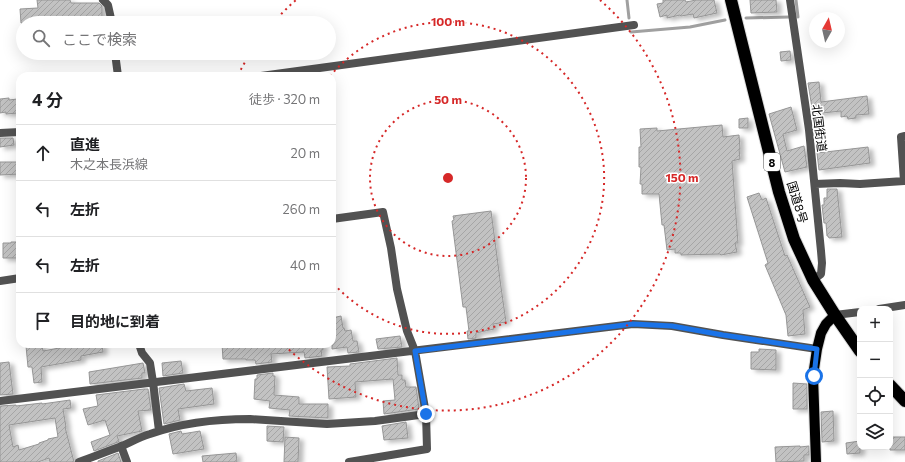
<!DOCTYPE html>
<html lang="ja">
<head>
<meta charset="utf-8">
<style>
	body { margin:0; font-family:Commissioner,"Noto Sans JP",sans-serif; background:#f2f2f2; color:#202124 }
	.controls { position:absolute; right:12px; bottom:12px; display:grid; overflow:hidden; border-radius:8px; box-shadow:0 4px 16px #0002 }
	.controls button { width:36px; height:36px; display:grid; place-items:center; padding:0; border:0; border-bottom:1px solid #e0e0e0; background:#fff; color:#202124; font:20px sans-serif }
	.compass { position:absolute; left:809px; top:12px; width:36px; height:36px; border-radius:50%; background:#fff; box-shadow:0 4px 16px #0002; rotate:8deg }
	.stop { position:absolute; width:12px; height:12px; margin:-9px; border:3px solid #1a73e8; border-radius:50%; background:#fff }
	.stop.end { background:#1a73e8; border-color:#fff; box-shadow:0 1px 4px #0008 }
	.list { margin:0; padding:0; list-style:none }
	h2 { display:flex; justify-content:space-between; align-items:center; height:52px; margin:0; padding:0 16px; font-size:17px }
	h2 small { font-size:13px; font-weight:400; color:#757577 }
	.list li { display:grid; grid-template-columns:26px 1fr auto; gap:12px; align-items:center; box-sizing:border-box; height:56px; padding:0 16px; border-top:1px solid #e0e0e0 }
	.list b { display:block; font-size:15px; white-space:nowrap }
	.list p { margin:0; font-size:13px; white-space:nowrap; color:#757577 }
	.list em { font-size:13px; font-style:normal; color:#757577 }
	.icon { flex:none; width:22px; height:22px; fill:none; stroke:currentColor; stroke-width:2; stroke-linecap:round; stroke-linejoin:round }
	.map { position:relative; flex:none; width:905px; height:462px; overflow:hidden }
	.search { position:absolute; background:#fff; box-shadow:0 4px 16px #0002; left:16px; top:16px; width:320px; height:44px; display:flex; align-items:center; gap:10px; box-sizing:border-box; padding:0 14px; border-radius:22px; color:#757577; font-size:15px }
	.panel { position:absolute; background:#fff; box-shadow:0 4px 16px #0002; left:16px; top:72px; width:320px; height:276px; border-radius:12px }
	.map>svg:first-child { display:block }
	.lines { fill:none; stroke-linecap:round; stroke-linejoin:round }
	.stream { stroke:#a0a0a0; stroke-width:3 }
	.building { fill:url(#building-hatch); stroke:#969696; fill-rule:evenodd; filter:url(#shadow) }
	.primary-casing { stroke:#dbdbdb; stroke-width:12 }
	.highway-casing { stroke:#dbdbdb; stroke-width:14 }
	.street { stroke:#525252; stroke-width:8 }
	.primary { stroke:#000; stroke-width:10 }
	.highway { stroke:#000; stroke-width:12 }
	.route { stroke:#1a73e8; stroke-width:5 }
	.ring { fill:none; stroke:#d62828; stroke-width:2; stroke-dasharray:2 4 }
	.labels { text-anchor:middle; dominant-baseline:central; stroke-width:3; stroke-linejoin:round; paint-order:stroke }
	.shield { fill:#fff; stroke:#4c4c4c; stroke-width:1 }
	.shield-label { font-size:11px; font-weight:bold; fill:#000 }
	.street-label { font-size:12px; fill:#000; stroke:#fff }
	.centre { fill:#d62828; stroke:#fff; stroke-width:2 }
	.ring-label { font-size:12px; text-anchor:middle; font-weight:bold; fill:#d62828; stroke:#fff; stroke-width:3; stroke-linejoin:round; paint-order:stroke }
</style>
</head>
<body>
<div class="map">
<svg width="905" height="462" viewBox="0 0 905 462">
	<defs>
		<pattern id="building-hatch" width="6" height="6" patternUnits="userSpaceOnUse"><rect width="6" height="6" fill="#c2c2c2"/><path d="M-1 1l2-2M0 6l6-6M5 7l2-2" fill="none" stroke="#a5a5a5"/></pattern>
		<filter id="shadow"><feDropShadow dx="4.5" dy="2.5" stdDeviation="2" flood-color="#0004"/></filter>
	</defs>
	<rect width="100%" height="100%" fill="#fff"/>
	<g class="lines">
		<path class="stream" d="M627,0L629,18
			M796,0L798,17
			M746,18L789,17
			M631,32L690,27L725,20"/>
	</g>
	<path class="building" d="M37,0H70L71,3H99L102,6V19H77V20L56,23H21L20,9L38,8Z
		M663,0H685L686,2L696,0H714L717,13L694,18L693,14L681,16L680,15L667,18V15L660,17L657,4L663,3Z
		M750,0H776L777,12L751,13Z
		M790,51L791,60L781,61L780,52Z
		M819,82L821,102L867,96L869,114L856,115V118L848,119L847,116L841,117V111L813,114L808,83Z
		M9,98V100L17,99L18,113L6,114V112L0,113V99Z
		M791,107L797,130L783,134L787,151L804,146L807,167L785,172L769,114Z
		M748,118V128H739V119Z
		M722,125L723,137L739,135L740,149H739L740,159L732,161L738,243H735L737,252L721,255L720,254L681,255V253H675V249L667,250L664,225H662L659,194H642V184H640L641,167H639V147H641L640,129L657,128V131Z
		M0,138H13L14,145L0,147Z
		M868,147L870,163L819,170L817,153Z
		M0,162H20V174L0,175Z
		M827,189H837L842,237L829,238L828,236H827L826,223H824L822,205H824V198H827Z
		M759,193L762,200L766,198L785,256L787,255L810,307L803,310L805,334L788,336L786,315L765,265L768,263L747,197Z
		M491,211L501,287L506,322L493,324L494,329L476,333V338L468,339L467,331H469L466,307H463L452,221L454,220L453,216Z
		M11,242H20V258H3V243H11Z
		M341,316L343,328H344L345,331L351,330L353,341H357L359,352L348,353L347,347L332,349V318Z
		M400,336L402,347L378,349L376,339Z
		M81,344H102L103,352L81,356V360L41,367L42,382L34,383L32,367H28L26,346L42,345L43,351Z
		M222,344H323V350H321L322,356L305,358L304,352L271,354L272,362L256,364L255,360H246V359H223Z
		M759,349L776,350V370L751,369V352H759Z
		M397,358L398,375H402V380H405L406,387H416L419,409L384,414L383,401L395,400L393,379L355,382L356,397L329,399L327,367L350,366V364Z
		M181,361L183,373L163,376L162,363Z
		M9,362L13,394L0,395V363Z
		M143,363L145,373H142V378L90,384L89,372Z
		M273,373V376H275L274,395L299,397V404H328V418L289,416L290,410L269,408L270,401L254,399L255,379H257V375Z
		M793,383L807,384V409H793Z
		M184,384L186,391L212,388L214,404L178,409L180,420L164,424L159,388Z
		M144,389H148L151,410L138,411L142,431L117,436L119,441L118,442L94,451L91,442L110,435L105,420L88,425L83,409L98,406L96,395Z
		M70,400L71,408L63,409L66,427H65L74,462H50L49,458L38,462H0V406L16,405V406L42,403V404ZM55,418L58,437L48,439V440L39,443V444L19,450L18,445L13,447L9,425Z
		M833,411L834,441L822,442L821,412Z
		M406,422L408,438L384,440L382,426Z
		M267,426L284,427L283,442L267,441Z
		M181,431L182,434L200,431L204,449L173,454L169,434Z
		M285,437L299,438L298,462H284Z
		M890,437H905V450H890Z
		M860,441V453L847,454L846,443Z
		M800,446V447L809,446V455H804V461L776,462L775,447Z
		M118,453L121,462H98V461Z
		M236,453L237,462H203L202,456Z"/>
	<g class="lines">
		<defs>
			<path id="primary" d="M816,462L813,376L817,349L821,333L826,324L835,315"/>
			<path id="highway" d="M731,0L779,192L787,217L794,239L813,280L835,315L860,351
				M890,385L905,401"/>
		</defs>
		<use href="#primary" class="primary-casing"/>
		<use href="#highway" class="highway-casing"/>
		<path class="street" d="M103,0L108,5L112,23
			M790,0L809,130L821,251L822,263L821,274L813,280
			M115,53L118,76
			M261,76L634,25
			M0,133L20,132
			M815,184L840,183L860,184L904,181L901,137L905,136
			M332,219L383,212L391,248L397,289L407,331L415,351L426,414L427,449L349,462
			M0,281L20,278
			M879,309L905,305
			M835,315L860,312
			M139,344L142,353L150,363L153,382L159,431
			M0,401L633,324L672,326L723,335L817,349
			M121,446L127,462
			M79,462C93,457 108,451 122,446C131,442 140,437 150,434C181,423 216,419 250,419L327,424L375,421L426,414"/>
		<use href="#primary" class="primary"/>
		<use href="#highway" class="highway"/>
	</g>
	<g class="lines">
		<path class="route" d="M426,414L415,351L633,324L672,326L723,335L817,349L814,376"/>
	</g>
	<g class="ring">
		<circle cx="448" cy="178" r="78"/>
		<path d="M330 76A156 156 0 1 1 332 282"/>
		<path d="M238 75A234 234 0 0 1 250 54M273 23A234 234 0 0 1 296 0M600 0A234 234 0 1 1 284 345"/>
	</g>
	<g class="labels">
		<rect class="shield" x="764" y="153" width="16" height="18" rx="3"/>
		<g class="shield-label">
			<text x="772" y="162">8</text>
		</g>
		<g class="street-label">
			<text transform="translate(820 128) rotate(83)">北国街道</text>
			<text transform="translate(798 202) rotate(73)">国道8号</text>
		</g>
	</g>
	<circle cx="448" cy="178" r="6" class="centre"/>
	<g class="ring-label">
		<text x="448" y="26">100 m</text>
		<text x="448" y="104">50 m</text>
		<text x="682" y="182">150 m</text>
	</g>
</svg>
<div class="controls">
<button>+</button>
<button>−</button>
<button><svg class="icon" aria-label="locate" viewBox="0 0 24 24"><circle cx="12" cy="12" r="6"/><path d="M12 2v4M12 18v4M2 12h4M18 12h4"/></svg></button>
<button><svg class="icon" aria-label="layers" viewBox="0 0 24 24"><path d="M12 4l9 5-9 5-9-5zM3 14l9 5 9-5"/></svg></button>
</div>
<svg class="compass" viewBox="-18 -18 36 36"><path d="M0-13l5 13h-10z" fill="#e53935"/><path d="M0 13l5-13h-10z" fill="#757577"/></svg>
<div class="stop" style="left:814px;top:376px"></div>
<div class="stop end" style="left:426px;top:414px"></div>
<div class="search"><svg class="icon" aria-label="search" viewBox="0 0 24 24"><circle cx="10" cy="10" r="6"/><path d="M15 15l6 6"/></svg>ここで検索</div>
<section class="panel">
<h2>4 分<small>徒歩 · 320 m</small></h2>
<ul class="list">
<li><svg class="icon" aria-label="ahead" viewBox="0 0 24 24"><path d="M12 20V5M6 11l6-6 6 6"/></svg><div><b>直進</b><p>木之本長浜線</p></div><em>20 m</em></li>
<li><svg class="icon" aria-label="left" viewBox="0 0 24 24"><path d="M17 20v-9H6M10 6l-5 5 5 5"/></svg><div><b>左折</b></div><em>260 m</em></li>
<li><svg class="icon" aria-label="left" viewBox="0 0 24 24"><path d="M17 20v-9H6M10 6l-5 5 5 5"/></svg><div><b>左折</b></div><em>40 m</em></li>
<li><svg class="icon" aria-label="arrive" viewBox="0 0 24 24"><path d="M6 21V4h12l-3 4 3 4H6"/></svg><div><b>目的地に到着</b></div></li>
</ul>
</section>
</div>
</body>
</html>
